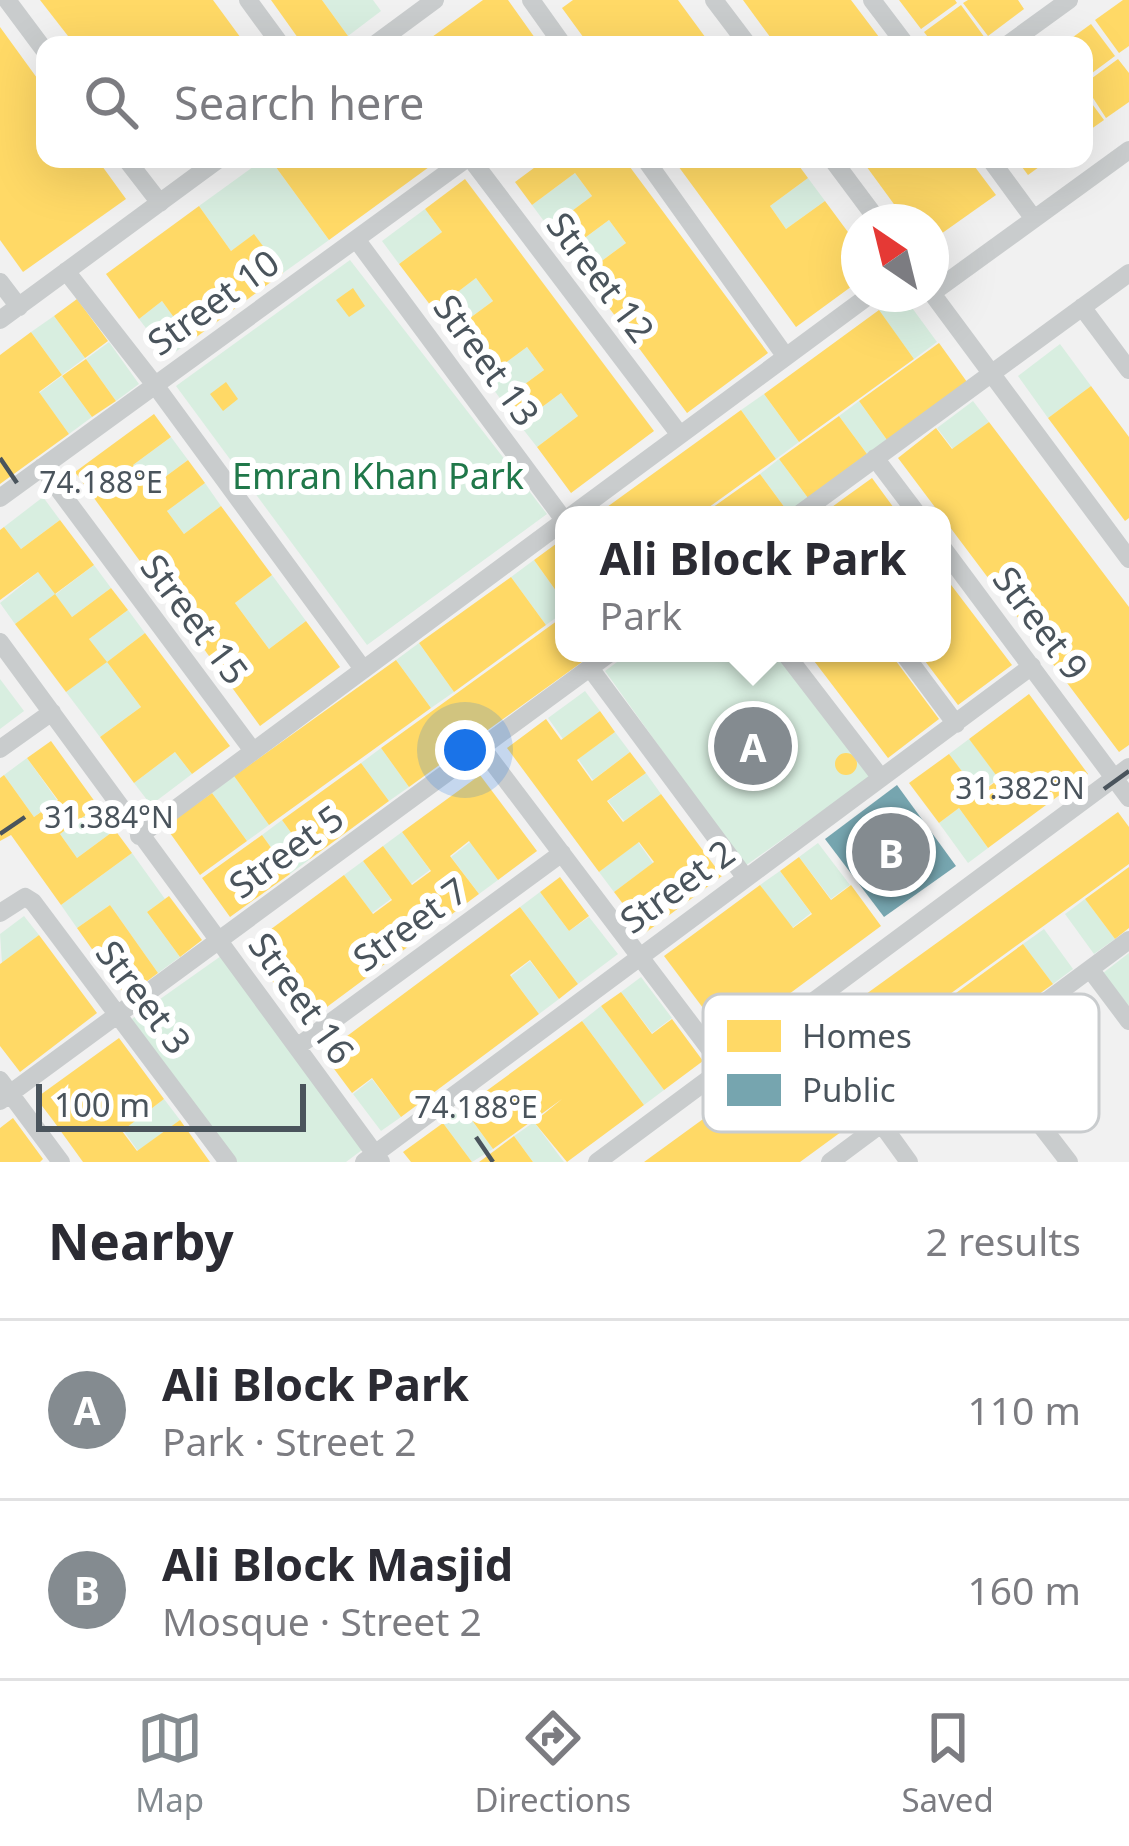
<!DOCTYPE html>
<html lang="en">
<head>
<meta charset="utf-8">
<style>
	body { margin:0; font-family:"Noto Sans",sans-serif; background:#f2f2f3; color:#2b2b33 }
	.compass { position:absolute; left:841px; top:204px; width:108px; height:108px; border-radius:50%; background:#fff; box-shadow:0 12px 48px #0002; rotate:325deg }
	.scale { position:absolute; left:36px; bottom:30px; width:270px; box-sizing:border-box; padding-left:12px; border:6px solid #4a545c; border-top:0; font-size:33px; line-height:42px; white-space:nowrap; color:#4a545c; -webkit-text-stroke:9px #fff; paint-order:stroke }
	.you { position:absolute; left:465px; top:750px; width:42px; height:42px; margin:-30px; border:9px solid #fff; border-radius:50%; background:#1a73e8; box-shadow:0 0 0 18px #1a73e833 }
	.badge { display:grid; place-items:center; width:78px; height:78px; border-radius:50%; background:#848b90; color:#fff; font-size:39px; font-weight:700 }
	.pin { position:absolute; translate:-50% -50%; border:6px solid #fff; box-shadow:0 3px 12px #0006 }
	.popup { position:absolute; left:555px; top:506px; width:396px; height:156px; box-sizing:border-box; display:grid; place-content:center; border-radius:24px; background:#fff; filter:drop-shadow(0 3px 9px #0005); font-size:39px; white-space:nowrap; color:#7c7c81 }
	.popup b { font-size:45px; color:#2b2b33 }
	.popup::after { content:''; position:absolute; left:50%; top:100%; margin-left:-24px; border:24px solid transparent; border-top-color:#fff }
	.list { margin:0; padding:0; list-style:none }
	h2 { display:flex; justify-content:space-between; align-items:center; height:156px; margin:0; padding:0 48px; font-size:51px }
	h2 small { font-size:39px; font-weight:400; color:#7c7c81 }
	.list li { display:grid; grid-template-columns:78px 1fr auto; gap:36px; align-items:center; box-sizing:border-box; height:180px; padding:0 48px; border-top:3px solid #e1e1e2 }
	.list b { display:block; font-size:45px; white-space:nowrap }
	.list p { margin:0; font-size:39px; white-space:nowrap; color:#7c7c81 }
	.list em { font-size:39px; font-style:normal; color:#7c7c81 }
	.icon { flex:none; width:66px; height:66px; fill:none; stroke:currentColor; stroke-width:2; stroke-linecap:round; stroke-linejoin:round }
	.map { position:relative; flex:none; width:1129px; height:1162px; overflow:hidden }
	.search { position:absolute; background:#fff; box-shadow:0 12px 48px #0002; left:36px; right:36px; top:36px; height:132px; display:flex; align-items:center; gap:30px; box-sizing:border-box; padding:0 42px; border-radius:24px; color:#7c7c81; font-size:45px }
	.sheet { height:516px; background:#fff }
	nav { display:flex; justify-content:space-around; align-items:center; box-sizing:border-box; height:168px; border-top:3px solid #e1e1e2; background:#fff; font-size:33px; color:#7c7c81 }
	nav a { display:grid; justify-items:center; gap:6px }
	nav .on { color:#848b90 }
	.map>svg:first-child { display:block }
	.green { fill:#d8eee0 }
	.homes { fill:#ffd966 }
	.public { fill:#76a5af }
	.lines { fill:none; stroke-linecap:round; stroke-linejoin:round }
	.minor { stroke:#c9cccd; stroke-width:18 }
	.ticks { fill:none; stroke:#4a545c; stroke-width:4.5 }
	.labels { text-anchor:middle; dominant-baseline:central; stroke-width:12; stroke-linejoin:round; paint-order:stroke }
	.street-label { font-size:36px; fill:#4a545c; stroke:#fff }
	.park-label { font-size:36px; fill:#20784a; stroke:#fff }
	.key { fill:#fff; stroke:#c9ccce; stroke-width:3 }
	.key-label { font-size:33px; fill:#4a545c }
	.ticks-label { font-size:30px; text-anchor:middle; fill:#4a545c; stroke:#fff; stroke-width:12; stroke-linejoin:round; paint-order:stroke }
</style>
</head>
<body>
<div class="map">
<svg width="1129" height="1162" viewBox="0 0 1129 1162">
	<rect width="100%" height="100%" fill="#f1f1f1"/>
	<path class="green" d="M322,0H373L381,11L348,36Z
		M264,159H270L329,240L283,273L254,235L231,251L199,206Z
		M575,173L592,196L549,228L532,205Z
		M808,178L825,201L786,229L770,206Z
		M425,209L442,232L399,264L382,241Z
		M609,220L626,243L584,274L567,251Z
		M350,260L547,514L367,645L176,386Z
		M476,278L493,301L451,332L434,310Z
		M902,294L937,342L914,359L879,311Z
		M162,301L191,341L168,357L139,319Z
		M54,316L85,358L62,375L31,332Z
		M109,342L139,384L116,401L86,359Z
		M1060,344L1091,386L1048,418L1018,376Z
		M527,347L544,370L502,401L485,378Z
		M62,376L92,417L69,434L39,393Z
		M561,393L578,416L537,447L519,424Z
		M764,394L799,442L776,459L741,410Z
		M859,401L887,440L867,454L839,416Z
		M973,401L989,422L953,449L937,428Z
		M171,437L188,460L150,488L133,465Z
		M779,459L808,498L788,512L760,474Z
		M205,483L221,506L184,534L167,511Z
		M43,497L60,520L21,549L4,527Z
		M534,560L564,602V612L546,625L511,577Z
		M94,565L111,588L72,617L55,595L15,624L0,603L38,572L56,594Z
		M272,575L306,621L269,649L235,603Z
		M128,610L145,633L107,662L141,707L100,737L66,692L106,662L89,639Z
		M419,643L454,692L431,708L396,660Z
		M629,653H775L870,777L745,866L605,671Z
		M0,679L24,711L0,729Z
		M585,691L600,711L563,739L548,718Z
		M615,732L630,752L593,780L578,759Z
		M969,739L999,778L978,793L949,754Z
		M381,748L409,787L389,801L361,763Z
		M175,752L192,774L151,805L134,783Z
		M27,758L57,800L34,817L4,775Z
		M646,773L661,794L624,821L608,801Z
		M234,776L269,825L247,841L212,793Z
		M98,806L115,830L77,858L60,834Z
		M959,808L988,848L968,863L939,823Z
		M282,820L310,859L290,874L262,835Z
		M402,832L430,870L411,884L383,846Z
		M470,842L498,880L479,894L451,857Z
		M638,842L653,863L614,892L599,872Z
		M818,843L850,885L831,899L799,857Z
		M132,853L165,899L147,912L180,957L158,973L110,905L77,928L61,905Z
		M363,861L391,899L372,913L344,875Z
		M780,871L811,913L792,928L760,885Z
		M540,892L569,931L589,917L618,954L578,984L520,907Z
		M1085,899L1115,939L1094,954L1065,914Z
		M24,916L39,935L2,963L0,934Z
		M1044,929L1073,969L1053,984L1023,944Z
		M1129,953V1006L1103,973Z
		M221,956L362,1150L346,1162H236L129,1021Z
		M530,961L559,999L539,1014L511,976Z
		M641,977L672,1018L652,1033L621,992Z
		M601,1006L664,1090L644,1105L582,1021Z
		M878,1050L907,1090L887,1105L857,1065Z
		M372,1079L401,1117L381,1131L353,1094Z
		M164,1099L180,1120L138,1151L123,1130Z
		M463,1108L493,1149L472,1162L443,1123Z
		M534,1122L564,1162H533L514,1136Z"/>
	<path class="homes" d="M40,0H213L246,45H75Z
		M271,0H322L348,36L335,45H303Z
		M483,0H508L540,45H421Z
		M573,0H678L711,45H589L562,8Z
		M743,0H851L885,45H776Z
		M899,0H955L957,3L921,29Z
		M968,0H1018L1024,9L988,36L963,3Z
		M1123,0H1129V46L1119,53L1095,20Z
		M961,5L985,38L975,45H934L924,32Z
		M1091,24L1115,56L1084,79V45H1062Z
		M0,27L45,89V159H97L126,199L23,272L0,240Z
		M1118,59L1129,73V102L1106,118L1084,84Z
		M1084,93L1104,120L1084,134Z
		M270,159H440L329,240Z
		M546,159H624L768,353L687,413L584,274L626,243L609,220L567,251L549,228L592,196L575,173L532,205L515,182Z
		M673,159H794L808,178L770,206L786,229L825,201L859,247V281L796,327Z
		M861,159H969L996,195L931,241V222H907Z
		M1016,159H1050L1028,175Z
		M465,179L654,431L571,493L537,447L578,416L561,393L519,424L502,401L544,370L527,347L485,378L451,332L493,301L476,278L434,310L399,264L442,232L425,209Z
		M199,206L231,251L254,234L283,273L191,341L162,301L139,319L106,274Z
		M353,288L365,306L349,317L336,300Z
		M77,299L108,341L85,358L54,316Z
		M879,310L914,359L799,442L764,394Z
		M31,332L62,375L39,392L69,434L0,484V355Z
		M939,343L967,382L887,440L859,401Z
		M86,359L116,401L92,417L62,376Z
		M226,382L238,399L223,411L210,394Z
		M1091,386L1129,437V518L1125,521L1048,418Z
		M741,410L776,459L730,492L698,515H596Z
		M154,414L171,437L133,465L150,488L188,460L205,483L167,511L184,534L221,506L272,575L235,603L269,649L306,621L340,667L260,726L75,472Z
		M839,416L867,454L808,498L779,459Z
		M989,422L1129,607V745L1119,752L898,458L936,428L952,449Z
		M760,474L788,512L702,515L740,488Z
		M872,478L899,515H821L847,496Z
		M60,520L94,565L55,594L72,617L111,588L128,610L89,639L107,662L66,692L15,624L55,594L38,572L0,600V530L4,527L21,549Z
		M564,538V602L534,560Z
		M942,573L1012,665L958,705L919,653H942Z
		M511,577L546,625L454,692L419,643Z
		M561,618L564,653H586L589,657L409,787L381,748Z
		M145,633L230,746L192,774L175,752L134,783L100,737L141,707L107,662Z
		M808,653H890L939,719L888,758Z
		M396,660L431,708L269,825L234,776Z
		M1029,694L1088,774L988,848L959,808L939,823L909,783L949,754L979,794L999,779L969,739Z
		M600,711L615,732L577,760L592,781L630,752L646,773L607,801L623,822L661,794L722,876L645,933L614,892L654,862L639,842L599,872L507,748L546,719L561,740Z
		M51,741L98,806L60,834L77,858L115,830L132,853L61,905L11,835L0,841V778L4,775L34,817L58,800L27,758Z
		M835 764a11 11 0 1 1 22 0a11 11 0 1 1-22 0Z
		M361,763L389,801L310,859L282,820Z
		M480,775L537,851L498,880L469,841L450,856L479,894L304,1024L247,947L344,875L373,914L392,900L363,861L383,846L412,885L431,871L402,832Z
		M212,793L247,841L200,875L165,826Z
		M1118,812L1129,827V864L855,1063L826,1023Z
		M262,835L290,874L230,917L202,878Z
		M799,857L831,900L851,885L881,926L727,1040L664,956L760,885L793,928L812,914L780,871Z
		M1129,867V928L1115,939L1085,899Z
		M560,877L589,916L569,931L540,892Z
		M169,896L202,940L180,957L147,912Z
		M110,905L158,973L126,997L77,928Z
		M520,907L578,984L559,999L530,960L510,975L539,1014L401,1117L372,1078L352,1093L323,1054Z
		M39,935L97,1013L20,1072L0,1046V964Z
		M1023,944L1053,984L907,1090L878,1050Z
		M621,992L652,1034L672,1019L703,1061L664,1090L601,1006Z
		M582,1021L644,1105L567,1162L534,1122L562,1099L493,1149L463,1108Z
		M119,1038L164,1099L122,1131L137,1151L180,1120L210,1162H83L52,1119L36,1098Z
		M802,1047L856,1121L800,1162H644Z
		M13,1118L43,1159L40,1162H0V1128Z
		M443,1123L472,1162H411L403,1152Z
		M514,1136L533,1162H479L494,1151Z"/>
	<path class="public" d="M897,785L956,866L884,917L825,839Z"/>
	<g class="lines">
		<path class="minor" d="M7,0L45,51
			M248,0L281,45
			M531,0L563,45
			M714,0L748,45
			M872,0L906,45
			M374,45L435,0
			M1007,45L1069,0
			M126,159L160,203
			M471,159L680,435
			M645,159L786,357
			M832,159L879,222
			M990,159L1034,219
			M356,239L564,520
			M66,271L155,385L363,669
			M0,282L19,307
			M931,292L1129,559
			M932,293L1129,150
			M1082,307L1129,370
			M0,320L219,159
			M875,458L918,515
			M42,467L253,751
			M0,498L466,159
			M572,515L871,294
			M798,515L1129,273
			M942,547L1129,798
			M0,642L381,1162
			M785,653L881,778
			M903,653L956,724
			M590,668L745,877
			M482,748L724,1068
			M0,749L52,712
			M139,836L564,521
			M0,913L25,897L33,902L228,1162
			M1090,969L1129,1021
			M800,1011L909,1162
			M297,1047L562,853
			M982,1049L1069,1162
			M0,1080L61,1162
			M0,1101L610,653
			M364,1162L1032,666
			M597,1162L1129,767
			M830,1162L1129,940"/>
	</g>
	<path class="ticks" d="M0,458L17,483M1104,789L1129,771M0,834L25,817M476,1137L493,1162"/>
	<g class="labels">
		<g class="street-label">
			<text transform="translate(601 277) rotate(53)">Street 12</text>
			<text transform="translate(213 302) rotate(-36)">Street 10</text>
			<text transform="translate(487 360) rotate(54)">Street 13</text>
			<text transform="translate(195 619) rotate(53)">Street 15</text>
			<text transform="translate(1041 623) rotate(53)">Street 9</text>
			<text transform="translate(286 851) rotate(-36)">Street 5</text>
			<text transform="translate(677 886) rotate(-36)">Street 2</text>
			<text transform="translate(410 924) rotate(-36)">Street 7</text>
			<text transform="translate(144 997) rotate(53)">Street 3</text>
			<text transform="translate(302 998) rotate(54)">Street 16</text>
		</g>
		<g class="park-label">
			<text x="378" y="475">Emran Khan Park</text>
		</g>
	</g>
	<rect x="703" y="994" width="396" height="138" rx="18" class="key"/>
	<rect x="727" y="1020" width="54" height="32" fill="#ffd966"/>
	<rect x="727" y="1074" width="54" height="32" fill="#76a5af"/>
	<g class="key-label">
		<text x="802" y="1048">Homes</text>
		<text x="802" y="1102">Public</text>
	</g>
	<g class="ticks-label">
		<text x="101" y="493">74.188°E</text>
		<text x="1020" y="799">31.382°N</text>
		<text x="109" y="828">31.384°N</text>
		<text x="476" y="1118">74.188°E</text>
	</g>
</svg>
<svg class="compass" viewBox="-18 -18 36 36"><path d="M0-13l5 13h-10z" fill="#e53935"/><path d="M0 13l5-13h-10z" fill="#7c7c81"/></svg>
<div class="scale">100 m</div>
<div class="you"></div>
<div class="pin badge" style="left:753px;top:746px">A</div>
<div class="popup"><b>Ali Block Park</b>Park</div>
<div class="pin badge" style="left:891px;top:852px">B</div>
<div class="search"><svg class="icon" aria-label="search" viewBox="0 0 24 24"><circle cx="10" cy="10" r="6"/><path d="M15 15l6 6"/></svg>Search here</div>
</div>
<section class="sheet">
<h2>Nearby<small>2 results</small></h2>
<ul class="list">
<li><span class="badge">A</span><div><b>Ali Block Park</b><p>Park · Street 2</p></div><em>110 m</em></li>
<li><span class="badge">B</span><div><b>Ali Block Masjid</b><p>Mosque · Street 2</p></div><em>160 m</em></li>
</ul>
</section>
<nav>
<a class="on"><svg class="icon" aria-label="map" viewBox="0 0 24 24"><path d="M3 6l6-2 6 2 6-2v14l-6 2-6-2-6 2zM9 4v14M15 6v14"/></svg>Map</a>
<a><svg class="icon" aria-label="directions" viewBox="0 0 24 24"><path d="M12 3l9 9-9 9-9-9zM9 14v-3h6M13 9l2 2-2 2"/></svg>Directions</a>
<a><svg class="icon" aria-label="saved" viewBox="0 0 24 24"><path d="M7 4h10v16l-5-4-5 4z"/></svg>Saved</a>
</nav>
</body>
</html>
